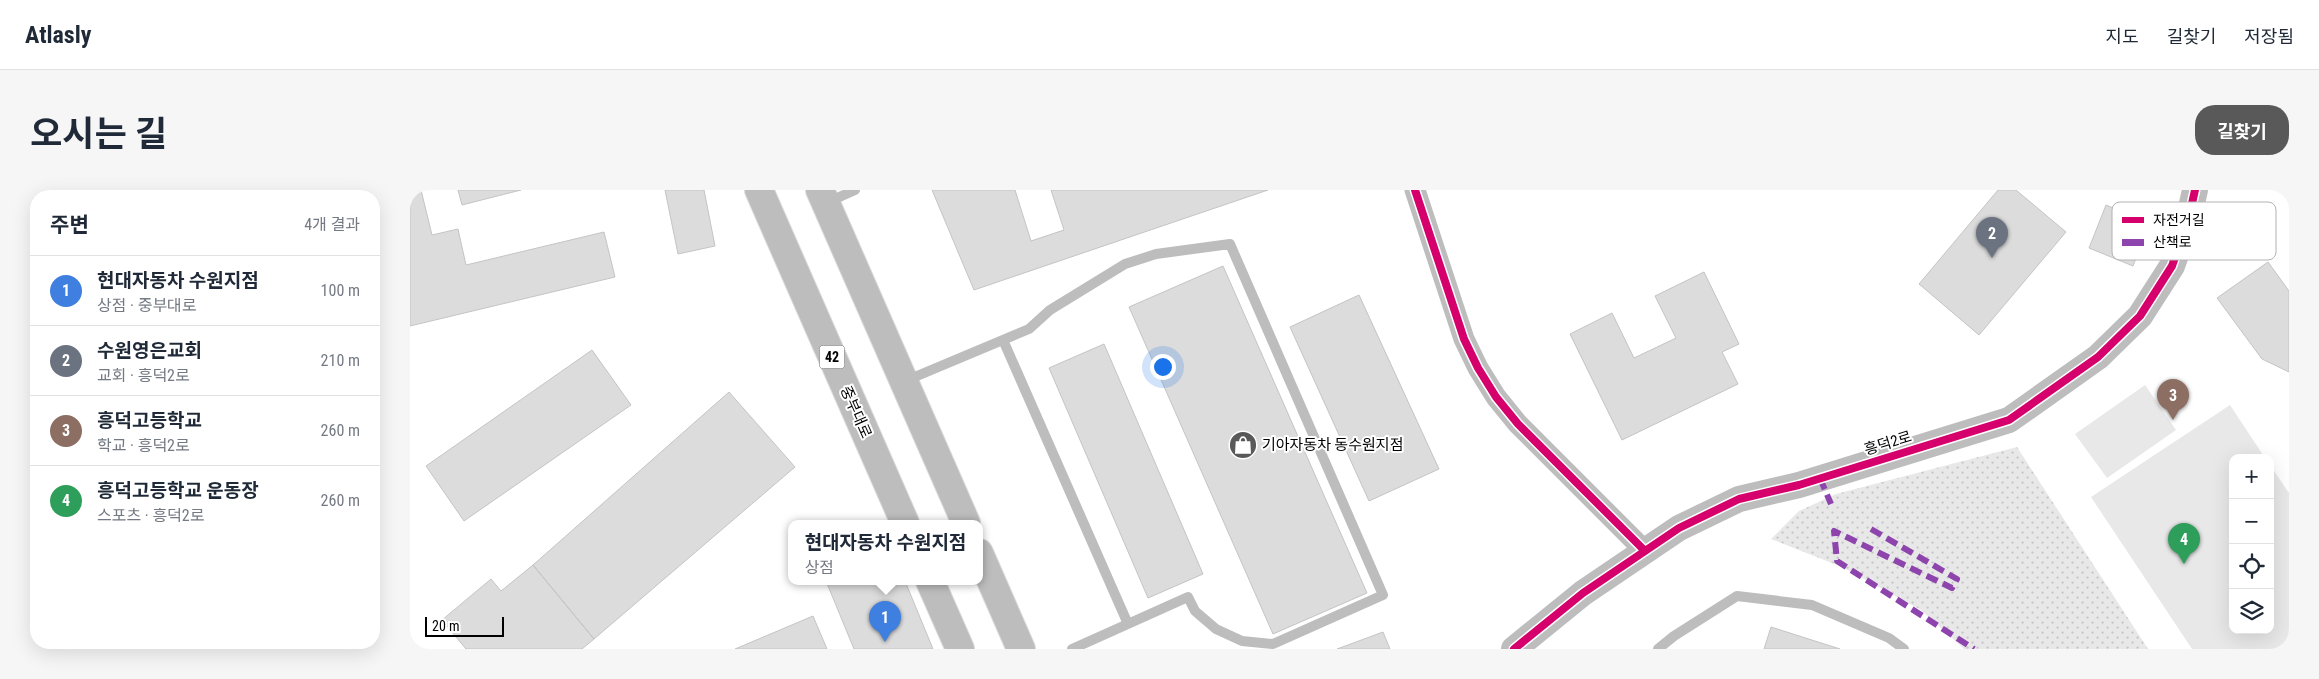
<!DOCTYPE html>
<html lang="ko">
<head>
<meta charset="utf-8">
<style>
	body { margin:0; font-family:"Roboto Condensed","Noto Sans KR",sans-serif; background:#f6f6f7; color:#1f2937 }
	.controls { position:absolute; right:15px; bottom:15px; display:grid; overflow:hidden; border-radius:10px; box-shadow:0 5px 20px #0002 }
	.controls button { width:45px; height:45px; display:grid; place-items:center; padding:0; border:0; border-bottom:1px solid #e0e1e3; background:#fff; color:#1f2937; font:25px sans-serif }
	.scale { position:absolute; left:15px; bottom:12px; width:79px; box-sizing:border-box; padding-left:5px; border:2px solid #000; border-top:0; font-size:14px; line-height:18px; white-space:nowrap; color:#000; -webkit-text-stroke:4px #fff; paint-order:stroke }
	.you { position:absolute; left:752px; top:176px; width:18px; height:18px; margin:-12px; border:4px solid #fff; border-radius:50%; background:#1a73e8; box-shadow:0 0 0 8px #1a73e833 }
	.badge { display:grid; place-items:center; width:32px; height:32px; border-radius:50%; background:#595959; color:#fff; font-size:16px; font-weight:700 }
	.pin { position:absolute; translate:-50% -41px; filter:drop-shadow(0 1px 2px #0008) }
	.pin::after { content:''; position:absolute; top:26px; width:18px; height:15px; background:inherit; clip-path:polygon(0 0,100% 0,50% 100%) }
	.popup { position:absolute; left:378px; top:330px; width:195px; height:65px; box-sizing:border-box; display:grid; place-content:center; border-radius:10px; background:#fff; filter:drop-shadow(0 1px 4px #0005); font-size:16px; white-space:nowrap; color:#747a83 }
	.popup b { font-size:19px; color:#1f2937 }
	.popup::after { content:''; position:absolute; left:50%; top:100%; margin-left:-10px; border:10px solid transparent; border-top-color:#fff }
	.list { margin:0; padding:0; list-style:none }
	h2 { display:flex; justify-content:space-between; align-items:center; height:65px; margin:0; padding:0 20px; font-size:21px }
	h2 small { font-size:16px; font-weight:400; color:#747a83 }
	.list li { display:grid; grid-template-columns:32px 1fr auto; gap:15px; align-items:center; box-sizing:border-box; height:70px; padding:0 20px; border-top:1px solid #e0e1e3 }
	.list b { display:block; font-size:19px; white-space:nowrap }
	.list p { margin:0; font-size:16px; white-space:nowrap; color:#747a83 }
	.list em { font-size:16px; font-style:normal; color:#747a83 }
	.icon { flex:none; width:28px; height:28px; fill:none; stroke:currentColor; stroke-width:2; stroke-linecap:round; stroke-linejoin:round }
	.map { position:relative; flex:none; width:1879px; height:459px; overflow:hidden; border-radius:20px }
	header { display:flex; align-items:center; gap:30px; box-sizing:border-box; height:70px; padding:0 25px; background:#fff; border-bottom:1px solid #e0e1e3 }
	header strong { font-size:24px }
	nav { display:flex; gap:28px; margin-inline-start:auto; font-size:18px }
	.intro { display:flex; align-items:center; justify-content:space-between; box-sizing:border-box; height:120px; padding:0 30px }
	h1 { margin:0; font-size:35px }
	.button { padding:12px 22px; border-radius:20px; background:#595959; color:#fff; font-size:18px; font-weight:700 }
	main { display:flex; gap:30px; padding:0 30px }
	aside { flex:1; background:#fff; border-radius:20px; box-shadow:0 5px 20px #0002 }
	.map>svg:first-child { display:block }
	.green { fill:url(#green-dots) }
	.pitch { fill:#e8e8e8 }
	.building { fill:#dcdcdc; stroke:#c4c4c4 }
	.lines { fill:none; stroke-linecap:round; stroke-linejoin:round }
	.primary-casing { stroke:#dbdbdb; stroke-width:30 }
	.service { stroke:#bdbdbd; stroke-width:10 }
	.minor { stroke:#bdbdbd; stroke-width:21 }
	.tertiary { stroke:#bdbdbd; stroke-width:26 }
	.primary { stroke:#bdbdbd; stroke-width:28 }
	.quiet { stroke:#8e44ad; stroke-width:6; stroke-dasharray:12 6; stroke-linecap:butt }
	.cycleway-casing { stroke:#fff; stroke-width:11 }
	.cycleway { stroke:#d6006c; stroke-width:8 }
	.labels { text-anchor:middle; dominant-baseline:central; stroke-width:4; stroke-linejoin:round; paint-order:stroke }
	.shield { fill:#fff; stroke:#4c4c4c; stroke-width:1 }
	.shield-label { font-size:14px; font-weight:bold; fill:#000 }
	.street-label { font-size:15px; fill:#000; stroke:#fff }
	.poi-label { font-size:15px; fill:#000; stroke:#fff; text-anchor:start }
	.key { fill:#fff; stroke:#b2b2b2; stroke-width:1 }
	.key-label { font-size:14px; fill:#000 }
</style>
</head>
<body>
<header>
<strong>Atlasly</strong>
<nav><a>지도</a><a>길찾기</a><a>저장됨</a></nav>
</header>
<div class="intro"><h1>오시는 길</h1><a class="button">길찾기</a></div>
<main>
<aside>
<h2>주변<small>4개 결과</small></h2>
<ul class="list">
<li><span class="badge" style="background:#3f7fe0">1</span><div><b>현대자동차 수원지점</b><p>상점 · 중부대로</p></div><em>100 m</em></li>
<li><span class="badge" style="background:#6b7280">2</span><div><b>수원영은교회</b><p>교회 · 흥덕2로</p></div><em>210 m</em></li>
<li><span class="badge" style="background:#8d6e63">3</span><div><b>흥덕고등학교</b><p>학교 · 흥덕2로</p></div><em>260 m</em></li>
<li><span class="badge" style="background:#2e9e5b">4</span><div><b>흥덕고등학교 운동장</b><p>스포츠 · 흥덕2로</p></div><em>260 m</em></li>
</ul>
</aside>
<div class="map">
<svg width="1879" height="459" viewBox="0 0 1879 459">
	<defs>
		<pattern id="green-dots" width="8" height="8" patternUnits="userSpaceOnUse" patternTransform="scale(1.25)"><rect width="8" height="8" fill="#e8e8e8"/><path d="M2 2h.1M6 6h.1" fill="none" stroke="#c5c5c5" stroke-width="1.8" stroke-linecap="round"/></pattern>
	</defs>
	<rect width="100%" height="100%" fill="#fff"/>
	<path class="green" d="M1607,257L1738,459H1554L1511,420L1432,377L1361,349L1389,321L1426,304Z"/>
	<path class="pitch" d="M1735,195L1766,240L1697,288L1665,244Z
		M1820,215L1855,268H1823V440H1860V275L1879,303V459H1782L1681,307Z"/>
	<path class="building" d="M0,0H11L22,45L48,39L56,75L194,42L205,87L0,136Z
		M48,0H111L52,15Z
		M255,0H294L305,56L268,64Z
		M522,0H605L621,51L654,40L641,0H858L564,100Z
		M1588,0H1606L1656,42L1569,145L1509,94Z
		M1696,15L1740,33L1723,76L1679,58Z
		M1858,72L1879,101V182L1852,169L1807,108Z
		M813,76L957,403L863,444L719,117Z
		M1294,82L1329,154L1312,162L1328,194L1212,250L1160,144L1202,123L1224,168L1266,148L1245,106Z
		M949,105L1029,279L959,311L880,137Z
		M694,154L793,384L738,408L639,178Z
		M182,160L221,215L54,331L16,276Z
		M319,202L385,277L184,449L123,375Z
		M123,375L184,449L172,459H56L32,430L81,389L91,401Z
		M416,391H495L523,459H444Z
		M403,426L417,459H325Z
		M1361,437L1430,459H1354Z
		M973,442L980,459H927Z"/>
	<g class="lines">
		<defs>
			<path id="primary" d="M349,0L495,333
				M410,0L556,333
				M569,363L611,459
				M520,391L550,459"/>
		</defs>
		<use href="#primary" class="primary-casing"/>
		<path class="service" d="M416,13L445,0
			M593,150L718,434
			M495,191L619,139L640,120L715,74L746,64L820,54L973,405L863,454L832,451L806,439L785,421L778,407L662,459
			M1248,459L1264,446L1327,406L1402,415L1479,448L1494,459"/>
		<path class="minor" d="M1005,0L1054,149L1068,178L1086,207L1108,234L1235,361"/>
		<path class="tertiary" d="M1104,459L1173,403L1269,338L1329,309L1389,295L1599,230L1688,167L1730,126L1762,76L1779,27L1785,0"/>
		<use href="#primary" class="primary"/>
		<path class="quiet" d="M1410,288L1421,314
			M1461,339L1547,389L1542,398L1424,341L1427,371L1564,459"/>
		<defs>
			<path id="cycleway" d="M1005,0L1054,149L1068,178L1086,207L1108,234L1235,361
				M1104,459L1173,403L1269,338L1329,309L1389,295L1599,230L1688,167L1730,126L1762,76L1779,27L1785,0"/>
		</defs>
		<use href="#cycleway" class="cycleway-casing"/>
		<use href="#cycleway" class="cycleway"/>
	</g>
	<defs>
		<symbol id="shop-disc" viewBox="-11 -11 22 22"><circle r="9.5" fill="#595959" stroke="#fff"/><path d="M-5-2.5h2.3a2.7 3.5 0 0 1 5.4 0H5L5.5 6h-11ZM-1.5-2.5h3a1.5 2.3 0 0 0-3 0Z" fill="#fff"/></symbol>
	</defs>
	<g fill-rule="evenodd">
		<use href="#shop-disc" x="817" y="239" width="32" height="32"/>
	</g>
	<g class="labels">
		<rect class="shield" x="409.5" y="155.5" width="25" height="23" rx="4"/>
		<g class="shield-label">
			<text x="422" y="167">42</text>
		</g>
		<g class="street-label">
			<text transform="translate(446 222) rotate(66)">중부대로</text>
			<text transform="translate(1478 253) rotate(-17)">흥덕2로</text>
		</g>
		<g class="poi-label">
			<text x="852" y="255">기아자동차 동수원지점</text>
		</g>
	</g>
	<rect x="1702" y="12" width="164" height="58" rx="8" class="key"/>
	<rect x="1712" y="27" width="22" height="6" fill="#d6006c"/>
	<rect x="1712" y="49" width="22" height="7" fill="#8e44ad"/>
	<g class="key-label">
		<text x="1743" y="35">자전거길</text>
		<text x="1743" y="57">산책로</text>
	</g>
</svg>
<div class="controls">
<button>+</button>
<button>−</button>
<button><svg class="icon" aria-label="locate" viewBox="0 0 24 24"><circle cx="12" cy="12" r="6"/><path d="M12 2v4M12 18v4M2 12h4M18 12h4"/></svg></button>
<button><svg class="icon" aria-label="layers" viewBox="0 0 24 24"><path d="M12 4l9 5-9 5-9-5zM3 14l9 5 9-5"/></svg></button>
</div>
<div class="scale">20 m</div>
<div class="you"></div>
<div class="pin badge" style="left:475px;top:452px;background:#3f7fe0">1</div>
<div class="popup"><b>현대자동차 수원지점</b>상점</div>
<div class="pin badge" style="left:1582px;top:68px;background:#6b7280">2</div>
<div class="pin badge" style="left:1763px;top:230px;background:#8d6e63">3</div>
<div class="pin badge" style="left:1774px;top:374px;background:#2e9e5b">4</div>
</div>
</main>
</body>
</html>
